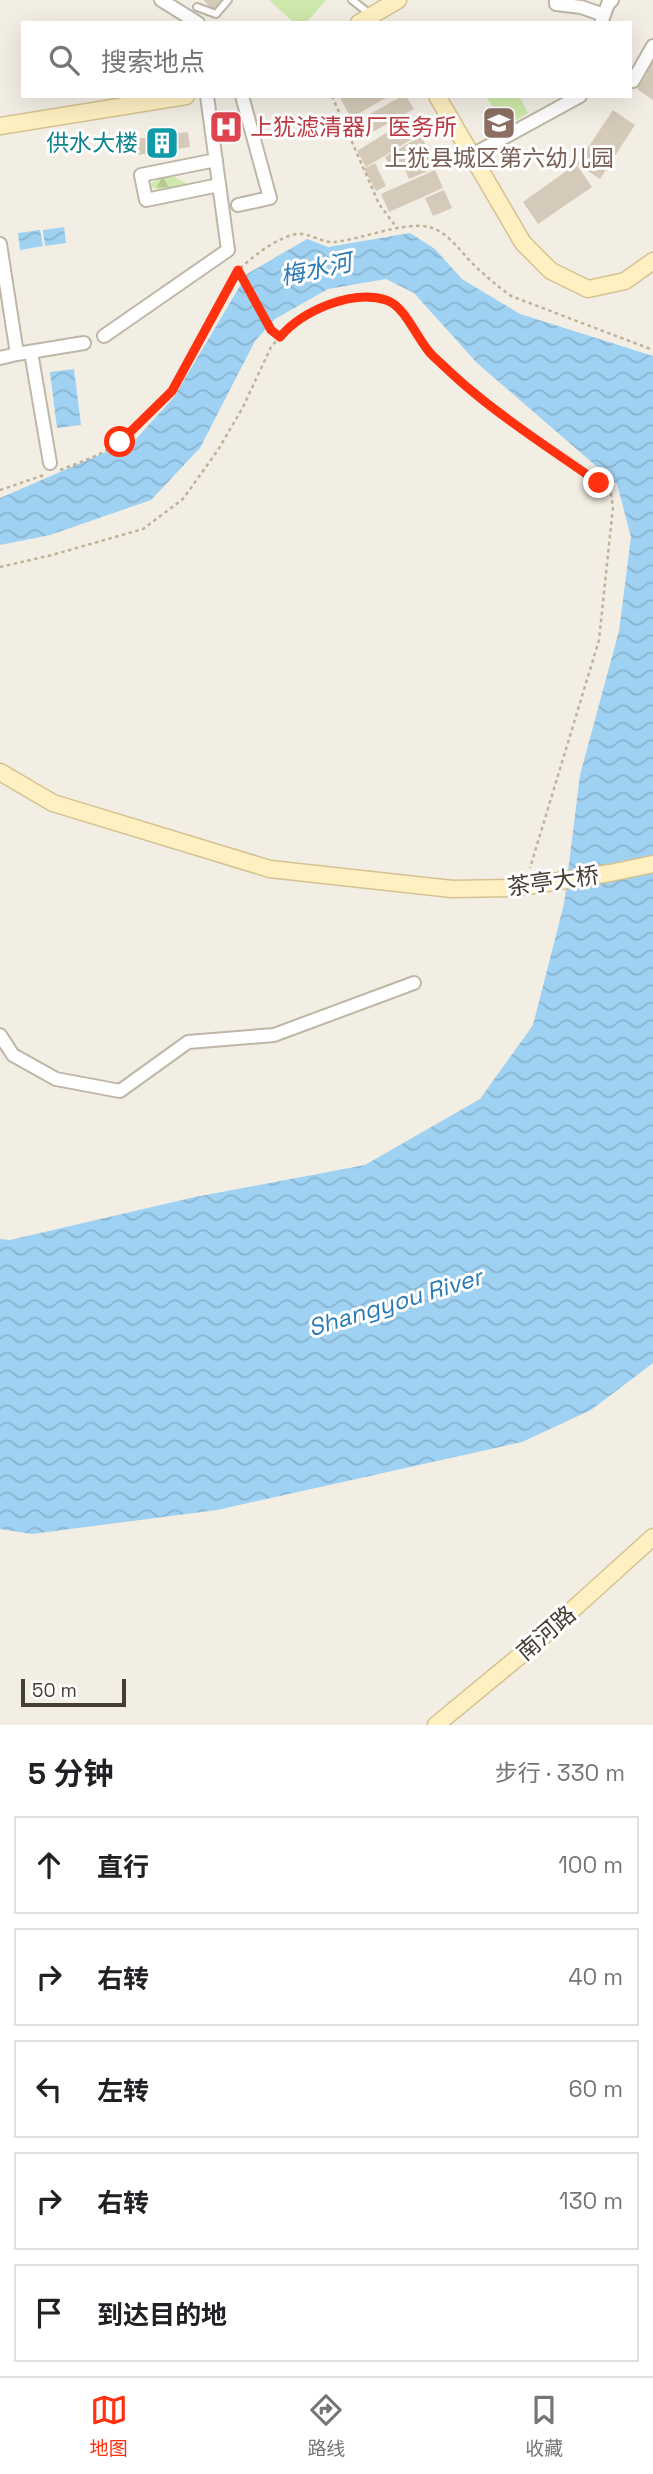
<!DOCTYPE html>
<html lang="zh">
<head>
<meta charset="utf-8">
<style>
	body { margin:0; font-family:"Space Grotesk","Noto Sans SC",sans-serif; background:#f2f2f2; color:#202124 }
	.scale { position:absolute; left:21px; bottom:18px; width:105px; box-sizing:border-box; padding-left:7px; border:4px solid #453e34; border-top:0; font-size:19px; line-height:24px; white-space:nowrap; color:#453e34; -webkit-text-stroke:5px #fff; paint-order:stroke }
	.stop { position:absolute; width:21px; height:21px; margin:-16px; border:5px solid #ff310f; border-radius:50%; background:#fff }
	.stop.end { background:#ff310f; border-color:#fff; box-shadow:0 2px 7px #0008 }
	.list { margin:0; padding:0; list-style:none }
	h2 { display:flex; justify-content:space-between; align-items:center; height:91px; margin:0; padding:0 28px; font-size:30px }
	h2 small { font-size:23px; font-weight:400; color:#757577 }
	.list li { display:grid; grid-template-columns:46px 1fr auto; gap:21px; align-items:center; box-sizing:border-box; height:98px; margin:0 14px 14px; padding:0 14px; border:2px solid #e0e0e0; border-radius:0px }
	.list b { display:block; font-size:26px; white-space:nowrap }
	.list em { font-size:23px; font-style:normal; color:#757577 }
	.icon { flex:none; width:38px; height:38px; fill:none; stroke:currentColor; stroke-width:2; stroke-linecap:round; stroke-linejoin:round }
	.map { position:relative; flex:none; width:653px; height:1725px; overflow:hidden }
	.search { position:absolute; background:#fff; box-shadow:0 7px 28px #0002; left:21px; right:21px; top:21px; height:77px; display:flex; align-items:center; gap:18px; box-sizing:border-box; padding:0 24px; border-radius:0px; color:#757577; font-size:26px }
	.sheet { height:651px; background:#fff }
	nav { display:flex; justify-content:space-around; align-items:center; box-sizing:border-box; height:98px; border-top:2px solid #e0e0e0; background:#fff; font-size:19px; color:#757577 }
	nav a { display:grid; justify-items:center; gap:4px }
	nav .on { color:#ff310f }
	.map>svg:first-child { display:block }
	.forest { fill:url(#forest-firs) }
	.garden { fill:#cee9ab }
	.water { fill:url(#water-waves) }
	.building { fill:#d5cab9 }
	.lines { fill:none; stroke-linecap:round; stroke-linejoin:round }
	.lane-casing { stroke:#beb6a7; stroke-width:10 }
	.street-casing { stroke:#beb6a7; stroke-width:16 }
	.secondary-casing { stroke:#d5c292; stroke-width:19 }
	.path { stroke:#c1b297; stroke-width:2.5; stroke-dasharray:3.5 3.5; stroke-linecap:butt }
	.lane { stroke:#fff; stroke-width:6 }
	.street { stroke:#fff; stroke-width:12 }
	.secondary { stroke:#fff0c2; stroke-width:16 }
	.route { stroke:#ff310f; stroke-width:9 }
	.labels { text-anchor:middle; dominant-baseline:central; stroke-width:6; stroke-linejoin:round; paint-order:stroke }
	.health-label { font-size:23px; fill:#be3a42; stroke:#fff; text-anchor:start }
	.culture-label { font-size:23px; fill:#0d838f; stroke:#fff; text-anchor:end }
	.education-label { font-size:23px; fill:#785e54; stroke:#fff }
	.street-label { font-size:23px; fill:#453e34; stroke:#fff }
	.water-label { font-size:24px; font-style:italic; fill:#2a7bb4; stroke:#fff }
</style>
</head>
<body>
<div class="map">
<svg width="653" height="1725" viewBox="0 0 653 1725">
	<defs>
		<pattern id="forest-firs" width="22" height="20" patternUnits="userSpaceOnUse" patternTransform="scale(1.75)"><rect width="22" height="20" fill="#cee9ab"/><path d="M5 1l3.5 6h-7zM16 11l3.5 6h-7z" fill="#b2c994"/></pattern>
		<pattern id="water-waves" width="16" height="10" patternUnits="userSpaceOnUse" patternTransform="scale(1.75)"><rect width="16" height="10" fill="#9ed1f2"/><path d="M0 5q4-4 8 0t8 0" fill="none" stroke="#89b4d0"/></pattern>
	</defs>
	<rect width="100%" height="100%" fill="#f3eee4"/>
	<path class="forest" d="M164,177H175L186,183C177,192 161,194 151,186L153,182Z"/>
	<path class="garden" d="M269,0H326L306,23H294Z
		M486,96H519L528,113L504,127Z"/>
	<path class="water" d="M64,227L66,243L45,246L43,230Z
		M40,230L43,246L20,250L18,233Z
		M410,233L435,249L462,279L520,314L653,356V1363L591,1410L522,1442L217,1510L32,1534L0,1529V1239L10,1240L195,1197L365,1165L480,1099L533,1025L564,904L580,775L619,631L631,537L617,484L477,363L414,293L386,279L328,289L275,319L255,341L200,448L151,500L50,535L0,545V498L136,439L174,397L247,274L307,239L328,247Z
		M74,369L81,425L57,428L50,372Z"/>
	<path class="building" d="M203,0H224L214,11Z
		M653,58V100L637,89L647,74L644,71Z
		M339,96H389L351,118Z
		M402,96H406L414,109L360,139L352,124Z
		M613,110L635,125L600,179L577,164Z
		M407,120L417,136L366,167L357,151Z
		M188,132L190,147L137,155L135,139Z
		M421,136L428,149L426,151L433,169L409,179L403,164L393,170L385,157Z
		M375,163L386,186L376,191L364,169Z
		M576,164L592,187L538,224L523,202Z
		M435,170L443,188L389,212L381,194Z
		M444,190L452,208L433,216L425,198Z"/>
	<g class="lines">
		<defs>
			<path id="lane" d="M352,0L370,14
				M197,7L216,14L228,0"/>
			<path id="street" d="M161,0L198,23
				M556,0V4L581,7L604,15
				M601,23L608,4L612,0
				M630,80L633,81L653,46
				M472,155L580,96
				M216,160L141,175L146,200L219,185
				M238,205L270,198L242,96
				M0,244L17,354L84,343
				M104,336L228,250L207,96
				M31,352L50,463
				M0,358L17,354
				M0,1035L13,1055L56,1079L120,1091L188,1042L274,1035L414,983"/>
			<path id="secondary" d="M359,23L398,0
				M437,96L523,243L551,271L588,289L625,281L653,261
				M0,126L186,96
				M0,772L53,803L270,869L452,889L515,888L610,873L653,864
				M436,1725L539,1640L653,1537"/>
		</defs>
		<use href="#lane" class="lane-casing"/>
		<use href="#street" class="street-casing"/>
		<use href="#secondary" class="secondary-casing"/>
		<path class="path" d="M332,96L379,204L397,228
			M238,270L271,330L280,337
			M60,470C81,462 101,455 119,443C177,402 207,331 238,270C254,256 272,241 292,235C308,230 319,243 334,242C360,240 403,221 429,227C446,231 459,249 470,261C483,274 496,285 511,296L653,350
			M0,490L44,475
			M0,567L52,555L143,529L183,499L218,450L243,407L271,347L286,330L327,304L360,296L388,300L407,318L427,351L473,393L611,494L613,507L599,640L530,868"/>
		<use href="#lane" class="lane"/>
		<use href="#street" class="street"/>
		<use href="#secondary" class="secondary"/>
	</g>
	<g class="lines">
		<path class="route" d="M120,442L172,391L238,270L271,330L280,337C302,311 352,289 386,300C406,306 418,342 433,356C446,368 459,381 473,392C512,425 557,453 599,483"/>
	</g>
	<defs>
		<symbol id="school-square" viewBox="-11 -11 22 22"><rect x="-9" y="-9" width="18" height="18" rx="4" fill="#8d6e63" stroke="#fff"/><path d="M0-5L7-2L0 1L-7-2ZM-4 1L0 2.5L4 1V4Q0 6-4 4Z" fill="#fff"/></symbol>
		<symbol id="hospital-square" viewBox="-11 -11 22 22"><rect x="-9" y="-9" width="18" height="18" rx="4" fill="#e0444e" stroke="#fff"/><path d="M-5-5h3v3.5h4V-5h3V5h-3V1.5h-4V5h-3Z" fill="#fff"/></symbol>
		<symbol id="building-square" viewBox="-11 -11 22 22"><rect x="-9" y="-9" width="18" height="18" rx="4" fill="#0f9aa8" stroke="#fff"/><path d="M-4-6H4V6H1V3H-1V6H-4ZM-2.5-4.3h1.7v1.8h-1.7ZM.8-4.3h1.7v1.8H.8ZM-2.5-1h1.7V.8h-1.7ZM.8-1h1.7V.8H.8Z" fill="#fff"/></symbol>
	</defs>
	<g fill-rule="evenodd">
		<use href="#school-square" x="480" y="104" width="38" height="38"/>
		<use href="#hospital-square" x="207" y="108" width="38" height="38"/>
		<use href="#building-square" x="143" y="124" width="38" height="38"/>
	</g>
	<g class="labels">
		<g class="health-label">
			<text x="250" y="127">上犹滤清器厂医务所</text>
		</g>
		<g class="culture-label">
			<text x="138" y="143">供水大楼</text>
		</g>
		<g class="education-label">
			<text x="499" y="158">上犹县城区第六幼儿园</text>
		</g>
		<g class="street-label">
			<text transform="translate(553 881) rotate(-8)">茶亭大桥</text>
			<text transform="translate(546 1633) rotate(-41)">南河路</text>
		</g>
		<g class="water-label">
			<text transform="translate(316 269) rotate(-12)">梅水河</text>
			<text transform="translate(395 1302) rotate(-17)">Shangyou River</text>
		</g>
	</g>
</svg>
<div class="scale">50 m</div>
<div class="stop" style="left:120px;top:442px"></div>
<div class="stop end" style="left:599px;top:483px"></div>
<div class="search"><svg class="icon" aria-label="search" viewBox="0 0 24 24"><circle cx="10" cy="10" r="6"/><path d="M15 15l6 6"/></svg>搜索地点</div>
</div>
<section class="sheet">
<h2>5 分钟<small>步行 · 330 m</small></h2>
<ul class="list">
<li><svg class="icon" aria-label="ahead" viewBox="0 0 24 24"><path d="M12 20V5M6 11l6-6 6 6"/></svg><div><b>直行</b></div><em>100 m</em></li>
<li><svg class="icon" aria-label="right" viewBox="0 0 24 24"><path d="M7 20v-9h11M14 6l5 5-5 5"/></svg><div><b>右转</b></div><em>40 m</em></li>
<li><svg class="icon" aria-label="left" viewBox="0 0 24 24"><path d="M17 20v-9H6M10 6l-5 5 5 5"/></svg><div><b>左转</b></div><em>60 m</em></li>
<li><svg class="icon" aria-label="right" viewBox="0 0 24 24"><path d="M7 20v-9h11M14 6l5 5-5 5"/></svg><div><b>右转</b></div><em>130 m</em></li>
<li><svg class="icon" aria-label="arrive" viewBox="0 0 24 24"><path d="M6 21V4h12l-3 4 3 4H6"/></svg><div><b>到达目的地</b></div></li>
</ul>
</section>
<nav>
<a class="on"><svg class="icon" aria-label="map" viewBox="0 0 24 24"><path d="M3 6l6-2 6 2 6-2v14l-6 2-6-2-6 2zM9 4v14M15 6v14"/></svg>地图</a>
<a><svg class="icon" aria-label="directions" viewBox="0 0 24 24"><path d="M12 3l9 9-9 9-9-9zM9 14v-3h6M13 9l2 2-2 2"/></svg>路线</a>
<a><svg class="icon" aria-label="saved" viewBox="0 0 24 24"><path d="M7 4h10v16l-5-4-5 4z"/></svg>收藏</a>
</nav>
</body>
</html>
